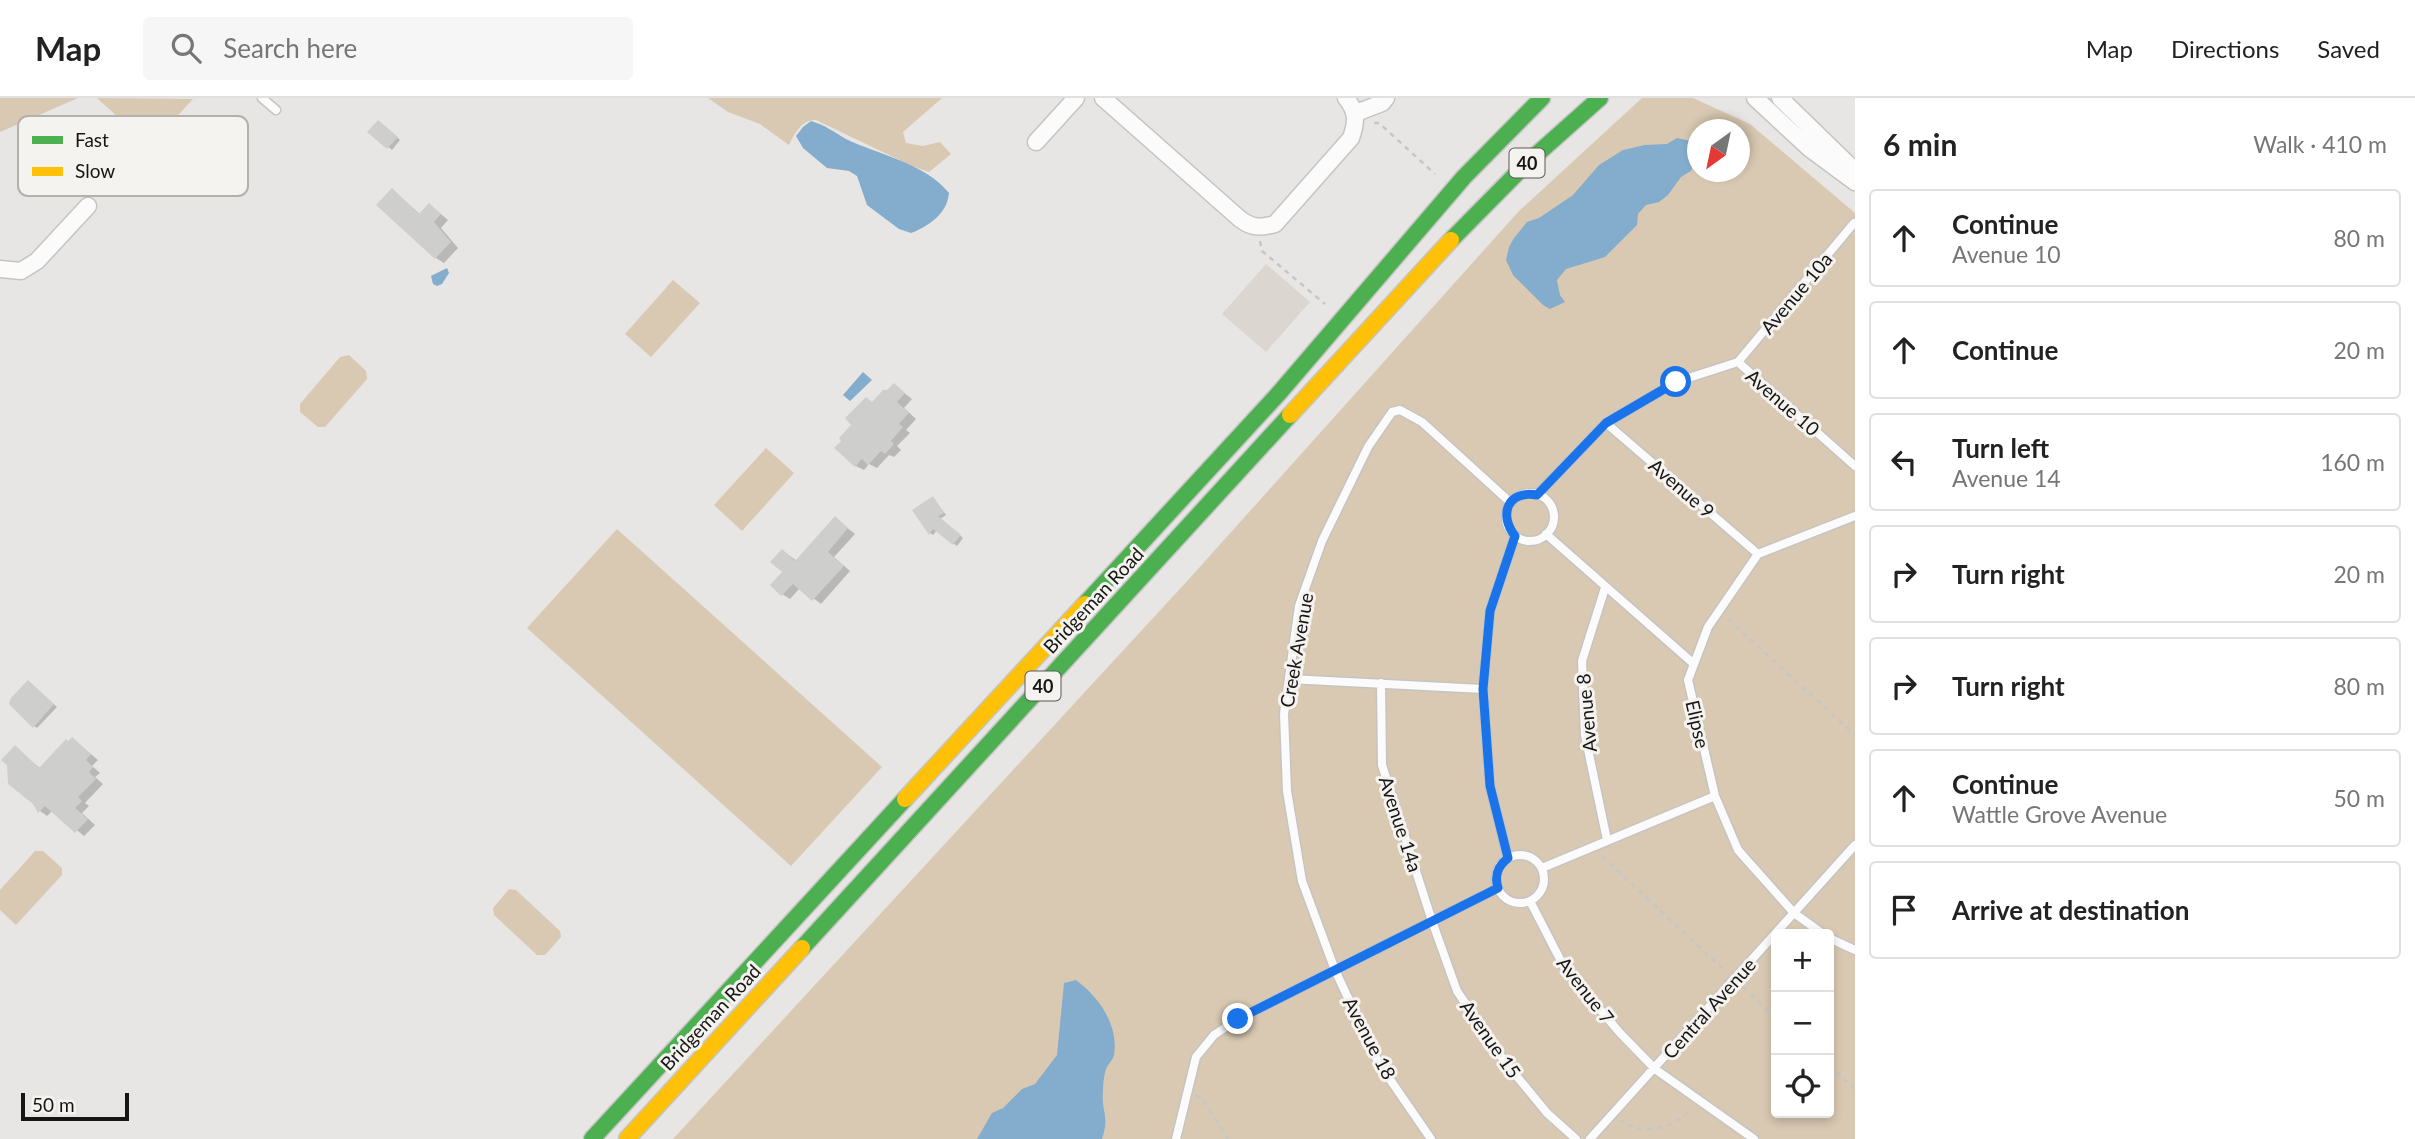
<!DOCTYPE html>
<html lang="en">
<head>
<meta charset="utf-8">
<style>
	body { margin:0; font-family:Lato,sans-serif; background:#f6f6f6; color:#222 }
	.controls { position:absolute; right:21px; bottom:21px; display:grid; overflow:hidden; border-radius:7px; box-shadow:0 4px 10px #0003 }
	.controls button { width:63px; height:63px; display:grid; place-items:center; padding:0; border:0; border-bottom:2px solid #e0e0e0; background:#fff; color:#222; font:35px sans-serif }
	.compass { position:absolute; left:1687px; top:21px; width:63px; height:63px; border-radius:50%; background:#fff; box-shadow:0 4px 10px #0003; rotate:213deg }
	.scale { position:absolute; left:21px; bottom:18px; width:108px; box-sizing:border-box; padding-left:7px; border:4px solid #171615; border-top:0; font-size:19px; line-height:24px; white-space:nowrap; color:#171615; -webkit-text-stroke:5px #f5f3f0; paint-order:stroke }
	.stop { position:absolute; width:21px; height:21px; margin:-16px; border:5px solid #1a73e8; border-radius:50%; background:#fff }
	.stop.end { background:#1a73e8; border-color:#fff; box-shadow:0 2px 7px #0008 }
	.list { margin:0; padding:0; list-style:none }
	h2 { display:flex; justify-content:space-between; align-items:center; height:91px; margin:0; padding:0 28px; font-size:30px }
	h2 small { font-size:23px; font-weight:400; color:#767676 }
	.list li { display:grid; grid-template-columns:46px 1fr auto; gap:21px; align-items:center; box-sizing:border-box; height:98px; margin:0 14px 14px; padding:0 14px; border:2px solid #e0e0e0; border-radius:7px }
	.list b { display:block; font-size:26px; white-space:nowrap }
	.list p { margin:0; font-size:23px; white-space:nowrap; color:#767676 }
	.list em { font-size:23px; font-style:normal; color:#767676 }
	.icon { flex:none; width:38px; height:38px; fill:none; stroke:currentColor; stroke-width:2; stroke-linecap:round; stroke-linejoin:round }
	.map { position:relative; flex:none; width:1855px; height:1041px; overflow:hidden }
	header { display:flex; align-items:center; gap:42px; box-sizing:border-box; height:98px; padding:0 35px; background:#fff; border-bottom:2px solid #e0e0e0 }
	header strong { font-size:33px }
	nav { display:flex; gap:38px; margin-inline-start:auto; font-size:24px }
	.search { width:490px; height:63px; background:#f6f6f6; display:flex; align-items:center; gap:18px; box-sizing:border-box; padding:0 24px; border-radius:7px; color:#767676; font-size:26px }
	main { display:flex }
	aside { flex:1; background:#fff }
	.map>svg:first-child { display:block }
	.built { fill:#dbd6d0 }
	.green { fill:#d9c9b2; fill-rule:evenodd }
	.water { fill:#84accc }
	.shadow { fill:#0003 }
	.building { fill:#cececd }
	.lines { fill:none; stroke-linecap:round; stroke-linejoin:round }
	.lane-casing { stroke:#c5c4c3; stroke-width:11 }
	.street-casing { stroke:#c5c4c3; stroke-width:19 }
	.fast-casing { stroke:#c5c4c3; stroke-width:19 }
	.slow-casing { stroke:#c5c4c3; stroke-width:19 }
	.path { stroke:#c6c6c5; stroke-width:2.5; stroke-dasharray:5 5; stroke-linecap:butt }
	.lane { stroke:#fbfbfb; stroke-width:8 }
	.street { stroke:#fbfbfb; stroke-width:16 }
	.fast { stroke:#4caf50; stroke-width:16 }
	.slow { stroke:#ffc107; stroke-width:16 }
	.route { stroke:#1a73e8; stroke-width:9 }
	.labels { text-anchor:middle; dominant-baseline:central; stroke-width:6; stroke-linejoin:round; paint-order:stroke }
	.shield { fill:#f5f3f0; stroke:#5a5857; stroke-width:2 }
	.shield-label { font-size:18px; font-weight:bold; fill:#171615 }
	.street-label { font-size:19px; fill:#171615; stroke:#f5f3f0 }
	.key { fill:#f5f3f0; stroke:#b2b1ae; stroke-width:2 }
	.key-label { font-size:19px; fill:#171615 }
</style>
</head>
<body>
<header>
<strong>Map</strong>
<div class="search"><svg class="icon" aria-label="search" viewBox="0 0 24 24"><circle cx="10" cy="10" r="6"/><path d="M15 15l6 6"/></svg>Search here</div>
<nav><a>Map</a><a>Directions</a><a>Saved</a></nav>
</header>
<main>
<div class="map">
<svg width="1855" height="1041" viewBox="0 0 1855 1041">
	<rect width="100%" height="100%" fill="#e7e6e4"/>
	<path class="built" d="M1266,166L1310,204L1266,254L1222,216Z"/>
	<path class="green" d="M0,0H78L0,34Z
		M97,0L193,1L105,96L101,92L144,43Z
		M708,0H942L903,34L906,45L923,48L940,44L951,56L929,74L912,68L816,22C802,21 794,36 789,47L760,26L728,14Z
		M1642,0H1693L1750,26L1855,115V1041H673L1189,481L1519,113ZM1698,32H1740V74H1698ZM1776,836H1829V1015H1776Z
		M673,182L700,205L651,259L625,236Z
		M349,257L366,273L367,281L325,329H318L300,314V306L340,259Z
		M766,350L794,375L742,433L714,407Z
		M617,431L882,669L791,768L527,530Z
		M35,753H43L62,770V777L16,827L0,812V792Z
		M509,791L516,792L560,833L561,839L545,857H537L494,817L493,810Z"/>
	<path class="water" d="M811,23C825,27 834,34 846,41C879,57 925,65 949,95C947,116 929,128 911,135L899,131L867,107L857,78L849,73L827,70L803,50L796,38L803,29Z
		M1677,40L1695,44L1696,61L1691,73L1681,79L1668,97L1659,104L1646,107L1638,116L1637,127L1605,159L1566,171L1557,182L1560,197L1565,204L1550,211L1543,207L1513,177L1506,162L1509,149L1514,140L1527,124L1539,120L1573,97L1599,67L1623,52L1645,47L1667,46Z
		M447,170L449,175L442,186L437,188L433,186L431,178Z
		M863,274L872,282L850,303L843,297Z
		M1076,882C1098,898 1119,927 1114,957C1113,962 1108,966 1106,971C1104,977 1103,986 1103,993C1101,1014 1110,1018 1102,1041H977L992,1015L1003,1010L1022,991L1035,986L1057,957L1064,885Z"/>
	<path class="shadow" d="M382,26L400,42L392,52L370,34Z
		M392,92L421,117L430,107L448,122L441,130L458,150L444,165L436,160Z
		M894,287L912,301L904,310L916,321L906,332L910,335L897,348L901,352L894,359L889,357L877,370L869,366L864,372L856,368L873,305Z
		M933,400L946,417L940,421L963,440L957,448L937,432L933,437L930,435Z
		M836,421L855,436L834,459L850,473L821,506L800,490L790,501L782,496L783,453L797,463Z
		M31,586L57,609L37,630L34,628Z
		M73,641L98,662L92,668L100,675L95,679L103,686L85,705L89,708L82,715L95,727L84,738L53,712L47,718L40,713L15,650L41,671Z"/>
	<path class="building" d="M378,22L398,39L387,51L367,34Z
		M392,90L419,116L429,105L441,116L434,124L451,144L435,161L376,107Z
		M894,285L905,295L897,304L909,315L899,326L903,329L891,343L894,346L885,356L881,353L868,367L862,361L855,369L834,350L841,343L839,340L851,327L845,320L866,299L872,304L883,292H887Z
		M933,398L944,415L938,418L961,437L953,447L933,431L929,437L912,412Z
		M835,418L848,430L828,454L844,468L812,503L793,486L781,498L770,487L782,474L770,464L782,451L795,463Z
		M28,582L54,606L33,630L9,606L11,600Z
		M72,639L91,656L86,662L93,669L89,674L96,681L78,699L82,703L75,710L88,721L75,735L45,708L38,715L33,706L8,686L7,667L1,662L15,647L39,670L66,641L68,643Z"/>
	<g class="lines">
		<defs>
			<path id="lane" d="M262,0L276,12
				M1738,264L1854,125
				M1606,325L1758,456
				M1506 419a24 24 0 1 1 48 0a24 24 0 1 1-48 0Z
				M1537,397L1606,325L1676,284L1738,264L1855,368
				M1546,436L1694,566
				M1605,490L1582,563L1585,637L1607,742
				M1289,581L1483,591
				M1381,585L1382,667L1432,823L1457,893L1505,964L1547,1015L1576,1041
				M1496 781a24 24 0 1 1 48 0a24 24 0 1 1-48 0Z
				M1508,760L1490,688L1483,591L1490,513L1515,438
				M1542,770L1715,698
				M1530,803L1564,869L1620,935L1655,971L1754,1041
				M1823,836L1794,815L1738,752L1715,698L1688,582L1708,529L1758,456L1855,418
				M1829,840L1855,852
				M1176,1041L1196,959L1214,937L1238,921L1498,790
				M1431,1041L1378,964L1335,872L1302,783L1287,693L1284,616L1299,508L1322,443L1368,349L1392,314L1400,312L1422,324L1511,405
				M1590,1041L1855,747"/>
			<path id="street" d="M1103,0L1240,121C1252,130 1260,130 1275,126L1351,40C1357,23 1357,14 1346,0
				M1755,0L1809,50L1855,84
				M1780,0L1855,73
				M1356,15L1382,5L1386,0
				M1036,44L1076,0
				M0,171L21,173L37,163L88,108"/>
			<path id="fast" d="M1451,142L1526,66L1600,0
				M1085,506L1280,294L1464,79L1542,0
				M802,850L1290,317
				M592,1041L905,701"/>
			<path id="slow" d="M1290,317L1451,142
				M905,701L1085,506
				M627,1041L802,850"/>
		</defs>
		<use href="#lane" class="lane-casing"/>
		<use href="#street" class="street-casing"/>
		<use href="#fast" class="fast-casing"/>
		<use href="#slow" class="slow-casing"/>
		<path class="path" d="M1374,25H1379L1435,76
			M1260,143L1262,153L1325,206
			M1728,521L1855,637
			M1602,758L1725,873
			M1743,889L1776,920
			M1829,967L1855,991
			M1196,997L1203,1002L1228,1041
			M1619,1022C1646,1038 1670,1032 1691,1011"/>
		<use href="#lane" class="lane"/>
		<use href="#street" class="street"/>
		<use href="#fast" class="fast"/>
		<use href="#slow" class="slow"/>
	</g>
	<g class="lines">
		<path class="route" d="M1238,921L1498,790C1494,777 1498,768 1508,760L1490,688L1483,591L1490,513L1515,438C1498,416 1508,392 1537,397L1606,325L1676,284"/>
	</g>
	<g class="labels">
		<g class="shield">
			<rect x="1509.5" y="50.5" width="35" height="29" rx="5"/>
			<rect x="1025.5" y="573.5" width="35" height="29" rx="5"/>
		</g>
		<g class="shield-label">
			<text x="1527" y="65">40</text>
			<text x="1043" y="588">40</text>
		</g>
		<g class="street-label">
			<text transform="translate(1796 195) rotate(-50)">Avenue 10a</text>
			<text transform="translate(1783 304) rotate(41)">Avenue 10</text>
			<text transform="translate(1682 390) rotate(41)">Avenue 9</text>
			<text transform="translate(1093 502) rotate(-47)">Bridgeman Road</text>
			<text transform="translate(1296 552) rotate(-80)">Creek Avenue</text>
			<text transform="translate(1586 615) rotate(-95)">Avenue 8</text>
			<text transform="translate(1698 626) rotate(77)">Elipse</text>
			<text transform="translate(1401 726) rotate(72)">Avenue 14a</text>
			<text transform="translate(1586 892) rotate(52)">Avenue 7</text>
			<text transform="translate(1709 910) rotate(-48)">Central Avenue</text>
			<text transform="translate(710 919) rotate(-47)">Bridgeman Road</text>
			<text transform="translate(1370 940) rotate(62)">Avenue 18</text>
			<text transform="translate(1491 941) rotate(55)">Avenue 15</text>
		</g>
	</g>
	<rect x="18" y="18" width="230" height="80" rx="10" class="key"/>
	<rect x="32" y="38" width="31" height="8" fill="#4caf50"/>
	<rect x="32" y="69" width="31" height="9" fill="#ffc107"/>
	<g class="key-label">
		<text x="75" y="49">Fast</text>
		<text x="75" y="80">Slow</text>
	</g>
</svg>
<div class="controls">
<button>+</button>
<button>−</button>
<button><svg class="icon" aria-label="locate" viewBox="0 0 24 24"><circle cx="12" cy="12" r="6"/><path d="M12 2v4M12 18v4M2 12h4M18 12h4"/></svg></button>
</div>
<svg class="compass" viewBox="-18 -18 36 36"><path d="M0-13l5 13h-10z" fill="#e53935"/><path d="M0 13l5-13h-10z" fill="#767676"/></svg>
<div class="scale">50 m</div>
<div class="stop" style="left:1676px;top:284px"></div>
<div class="stop end" style="left:1238px;top:921px"></div>
</div>
<aside>
<h2>6 min<small>Walk · 410 m</small></h2>
<ul class="list">
<li><svg class="icon" aria-label="ahead" viewBox="0 0 24 24"><path d="M12 20V5M6 11l6-6 6 6"/></svg><div><b>Continue</b><p>Avenue 10</p></div><em>80 m</em></li>
<li><svg class="icon" aria-label="ahead" viewBox="0 0 24 24"><path d="M12 20V5M6 11l6-6 6 6"/></svg><div><b>Continue</b></div><em>20 m</em></li>
<li><svg class="icon" aria-label="left" viewBox="0 0 24 24"><path d="M17 20v-9H6M10 6l-5 5 5 5"/></svg><div><b>Turn left</b><p>Avenue 14</p></div><em>160 m</em></li>
<li><svg class="icon" aria-label="right" viewBox="0 0 24 24"><path d="M7 20v-9h11M14 6l5 5-5 5"/></svg><div><b>Turn right</b></div><em>20 m</em></li>
<li><svg class="icon" aria-label="right" viewBox="0 0 24 24"><path d="M7 20v-9h11M14 6l5 5-5 5"/></svg><div><b>Turn right</b></div><em>80 m</em></li>
<li><svg class="icon" aria-label="ahead" viewBox="0 0 24 24"><path d="M12 20V5M6 11l6-6 6 6"/></svg><div><b>Continue</b><p>Wattle Grove Avenue</p></div><em>50 m</em></li>
<li><svg class="icon" aria-label="arrive" viewBox="0 0 24 24"><path d="M6 21V4h12l-3 4 3 4H6"/></svg><div><b>Arrive at destination</b></div></li>
</ul>
</aside>
</main>
</body>
</html>
